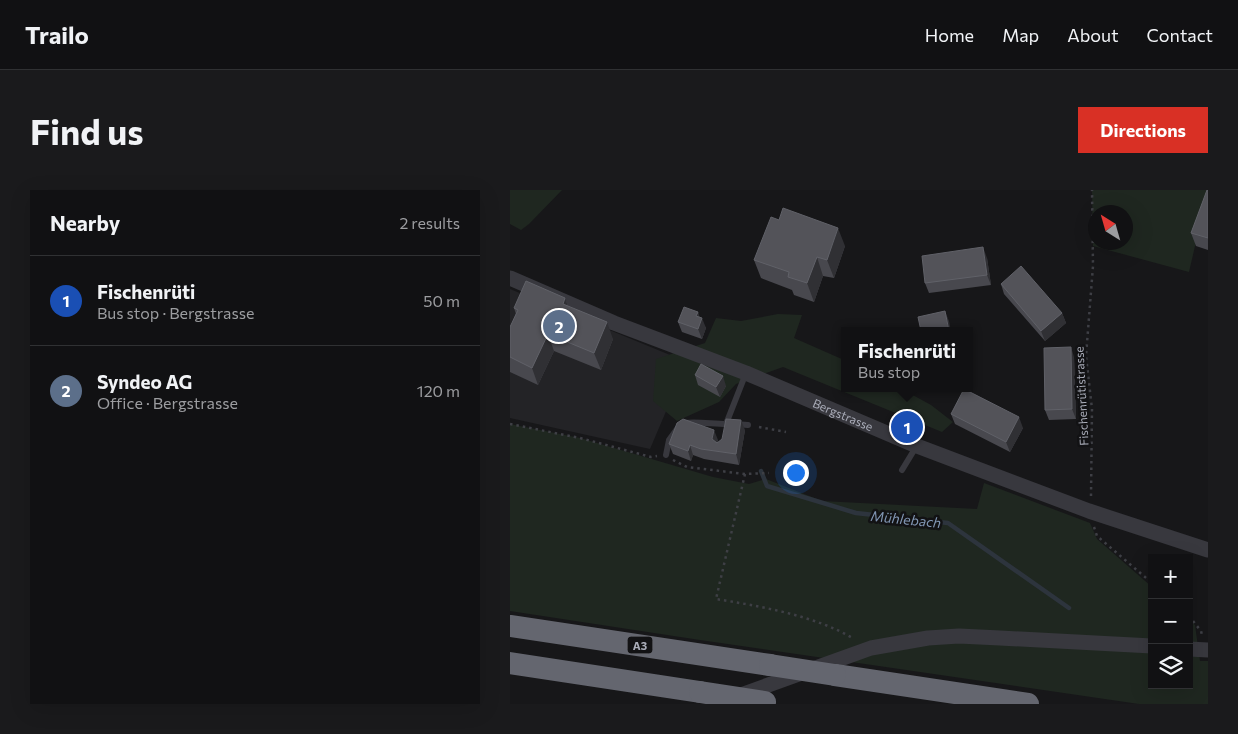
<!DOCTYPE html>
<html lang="en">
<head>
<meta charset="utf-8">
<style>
	body { margin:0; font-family:Commissioner,sans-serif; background:#1a1a1c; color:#f1f3f6 }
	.controls { position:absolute; right:15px; bottom:15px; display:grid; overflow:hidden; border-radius:0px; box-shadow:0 5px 20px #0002 }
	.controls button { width:45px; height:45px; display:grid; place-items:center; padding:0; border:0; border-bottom:1px solid #303133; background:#111113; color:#f1f3f6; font:25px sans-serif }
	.compass { position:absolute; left:578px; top:15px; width:45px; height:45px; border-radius:50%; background:#111113; box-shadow:0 5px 20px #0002; rotate:323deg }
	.you { position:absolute; left:285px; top:282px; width:18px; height:18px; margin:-12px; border:4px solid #fff; border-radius:50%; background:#1a73e8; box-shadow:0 0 0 8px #1a73e833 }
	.badge { display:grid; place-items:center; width:32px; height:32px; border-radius:50%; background:#d93025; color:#fff; font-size:16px; font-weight:700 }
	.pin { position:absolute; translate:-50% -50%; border:2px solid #fff; box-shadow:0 1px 5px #0006 }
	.popup { position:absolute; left:331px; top:137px; width:132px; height:65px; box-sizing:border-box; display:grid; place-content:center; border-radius:0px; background:#111113; filter:drop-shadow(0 1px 4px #0005); font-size:16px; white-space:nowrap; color:#9c9da0 }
	.popup b { font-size:19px; color:#f1f3f6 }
	.popup::after { content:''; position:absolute; left:50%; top:100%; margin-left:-10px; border:10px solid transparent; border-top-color:#111113 }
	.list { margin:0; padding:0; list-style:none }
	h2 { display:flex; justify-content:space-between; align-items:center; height:65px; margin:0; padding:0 20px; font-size:21px }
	h2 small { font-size:16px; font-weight:400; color:#9c9da0 }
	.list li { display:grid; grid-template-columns:32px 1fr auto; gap:15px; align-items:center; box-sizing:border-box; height:90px; padding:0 20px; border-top:1px solid #303133 }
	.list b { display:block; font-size:19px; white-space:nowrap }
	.list p { margin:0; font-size:16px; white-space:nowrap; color:#9c9da0 }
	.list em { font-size:16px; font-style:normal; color:#9c9da0 }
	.icon { flex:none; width:28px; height:28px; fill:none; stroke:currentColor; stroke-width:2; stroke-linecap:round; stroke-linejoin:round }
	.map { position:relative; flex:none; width:698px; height:514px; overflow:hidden; border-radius:0px }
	header { display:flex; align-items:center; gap:30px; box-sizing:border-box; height:70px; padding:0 25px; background:#111113; border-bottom:1px solid #303133 }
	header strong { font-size:24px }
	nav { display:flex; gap:28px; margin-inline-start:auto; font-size:18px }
	.intro { display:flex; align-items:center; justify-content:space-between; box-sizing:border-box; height:120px; padding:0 30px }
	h1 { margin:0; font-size:35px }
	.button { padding:12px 22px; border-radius:0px; background:#d93025; color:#fff; font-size:18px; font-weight:700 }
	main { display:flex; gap:30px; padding:0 30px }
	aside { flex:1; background:#111113; border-radius:0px; box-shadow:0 5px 20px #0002 }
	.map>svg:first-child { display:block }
	.built { fill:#232326 }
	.green { fill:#1f2720; fill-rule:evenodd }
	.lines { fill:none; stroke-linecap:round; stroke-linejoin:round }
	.stream { stroke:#2d343d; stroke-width:4.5 }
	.path { stroke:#3e3f45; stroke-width:2.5; stroke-dasharray:2.5 4; stroke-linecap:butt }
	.service { stroke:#38383e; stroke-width:6 }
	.tertiary { stroke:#38383e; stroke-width:15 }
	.motorway { stroke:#64666f; stroke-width:22 }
	.motorway-bridge { stroke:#64666f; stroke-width:22 }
	.wall { fill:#48484e }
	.shaded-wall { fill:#303034 }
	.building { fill:#535359; stroke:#606168 }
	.labels { text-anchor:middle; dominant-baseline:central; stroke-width:5; stroke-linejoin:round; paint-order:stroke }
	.shield { fill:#121214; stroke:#7c7e87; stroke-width:1 }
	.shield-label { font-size:11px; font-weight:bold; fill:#a9acb8 }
	.street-label { font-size:12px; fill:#a9acb8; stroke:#121214 }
	.water-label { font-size:14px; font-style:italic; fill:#8196b3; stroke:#121214 }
</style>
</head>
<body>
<header>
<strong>Trailo</strong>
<nav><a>Home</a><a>Map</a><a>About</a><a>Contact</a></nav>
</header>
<div class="intro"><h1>Find us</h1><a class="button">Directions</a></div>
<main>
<aside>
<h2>Nearby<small>2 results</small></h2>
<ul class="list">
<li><span class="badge" style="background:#1a4fb4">1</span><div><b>Fischenrüti</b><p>Bus stop · Bergstrasse</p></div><em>50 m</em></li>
<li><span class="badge" style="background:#5c6f8a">2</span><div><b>Syndeo AG</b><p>Office · Bergstrasse</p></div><em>120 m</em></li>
</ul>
</aside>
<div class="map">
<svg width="698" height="514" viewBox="0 0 698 514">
	<rect width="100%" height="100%" fill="#171719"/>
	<path class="built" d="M0,99L177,172L140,259L0,228Z"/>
	<path class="green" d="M0,0H52L19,34L11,40L0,34Z
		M582,0H698L679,82L583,56ZM586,22H616V52H586Z
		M268,124L292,125L284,148L334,170V198H390L421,215L443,232L432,242L273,177L226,194L209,212L167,231L143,211L146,169L195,153L206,128L231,131Z
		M0,234L70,248L203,287L239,294L256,289L312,311L467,319L474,293L580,333L587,349L642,397V495H679V429L685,435L690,471H698V514H629L190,450L0,421Z"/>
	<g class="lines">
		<path class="stream" d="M251,281L257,296L346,323L438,333L559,418"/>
		<path class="path" d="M0,234L70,248L141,267L147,266
			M249,237L276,242
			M163,270L177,277L235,284L259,283
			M235,284L206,409C249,416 307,426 344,449
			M581,306L582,219L576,166L583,76L582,0
			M584,337L587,346L642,393
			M679,426L691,441L692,445"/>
		<path class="service" d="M175,233C184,231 204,234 216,234L236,183
			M225,234L238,235
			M156,265L159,250L167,239
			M392,280L406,257"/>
		<g class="tertiary">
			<path id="s1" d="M0,88L104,133L236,183L407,256L579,321L698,360"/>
			<path d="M679,459L698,460"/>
			<path d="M228,506L361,458L418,448L449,446L490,448L642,456"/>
		</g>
		<path class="motorway" d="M0,436L260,475
			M0,473L190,502
			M325,485L518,514"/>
		<path class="motorway-bridge" d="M260,475L325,485
			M190,502L255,512"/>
	</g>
	<path class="wall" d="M698,0V60L686,56L681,43Z
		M335,56L324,88L313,86L304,112L284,105L282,100L251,88L244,70Z
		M477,68L481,95L419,103L415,93Z
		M491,94L552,123L556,133L535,151L494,104Z
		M55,108L58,116L103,149L91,180L44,161L28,195L0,182V137L6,124L4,118Z
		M188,122L189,127L196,138L192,149L172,142L168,132Z
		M564,167L566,229L539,230L535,220Z
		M185,185L216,196L210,207L188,195Z
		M441,224L513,238L500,262L445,234Z
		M235,240L229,275L194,269L183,265L181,271L163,264L159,254L208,250L207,253Z"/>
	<path class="shaded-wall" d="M328,38L335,56L324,88L317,70Z
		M473,57L477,68L481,95L477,85Z
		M307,67L313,86L304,112L297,93Z
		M55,108L61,125L53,114Z
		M435,121L439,131L441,141H439Z
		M188,122L191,131L192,128L196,138L192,149L188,139L186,126Z
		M552,123L556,133L535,151L531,141Z
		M97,132L103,149L91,180L84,163Z
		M38,144L44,161L28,195L22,178Z
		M561,157L564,167L566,229L562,219Z
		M213,186L216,196L210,207L206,197Z
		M509,227L513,238L500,262L496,252Z
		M231,230L235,240L229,275L226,264Z
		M204,240L208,250L206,259L202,249Z
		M180,255L183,265L181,271L178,261Z"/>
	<path class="building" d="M697,0H698V48L681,43Z
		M273,18L328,38L317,70L307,67L297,93L278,87L279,82L244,70L261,27L269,30Z
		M473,57L477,85L415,93L412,66Z
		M511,76L552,123L531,141L491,94Z
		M16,91L55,108L53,114L97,132L84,163L38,144L22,178L0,167V137L8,120L4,118Z
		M174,117L188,122L186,126L192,128L188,139L168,132Z
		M435,121L439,141H411L408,127Z
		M561,157L562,219L535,220L534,158Z
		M191,174L213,186L206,197L185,185Z
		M454,199L509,227L496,252L441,224Z
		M173,229L204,240L202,249L207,253L212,249L216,229L231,230L226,264L191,259L180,255L178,261L159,254L167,233Z"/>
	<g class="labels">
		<rect class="shield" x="117.5" y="446.5" width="25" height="17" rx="4"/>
		<g class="shield-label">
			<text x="130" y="455">A3</text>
		</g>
		<g class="street-label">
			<text transform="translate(571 206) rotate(-93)">Fischenrütistrasse</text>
			<text stroke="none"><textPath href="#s1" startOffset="360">Bergstrasse</textPath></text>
		</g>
		<g class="water-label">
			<text transform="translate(396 329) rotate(6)">Mühlebach</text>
		</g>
	</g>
</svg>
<div class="controls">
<button>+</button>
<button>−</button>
<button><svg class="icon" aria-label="layers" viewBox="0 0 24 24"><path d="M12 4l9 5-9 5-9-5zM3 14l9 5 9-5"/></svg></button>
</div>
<svg class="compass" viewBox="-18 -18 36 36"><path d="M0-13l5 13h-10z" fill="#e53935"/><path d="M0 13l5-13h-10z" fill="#9c9da0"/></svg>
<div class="you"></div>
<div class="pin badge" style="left:397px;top:237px;background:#1a4fb4">1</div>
<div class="popup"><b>Fischenrüti</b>Bus stop</div>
<div class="pin badge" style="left:49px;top:136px;background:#5c6f8a">2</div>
</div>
</main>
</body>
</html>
